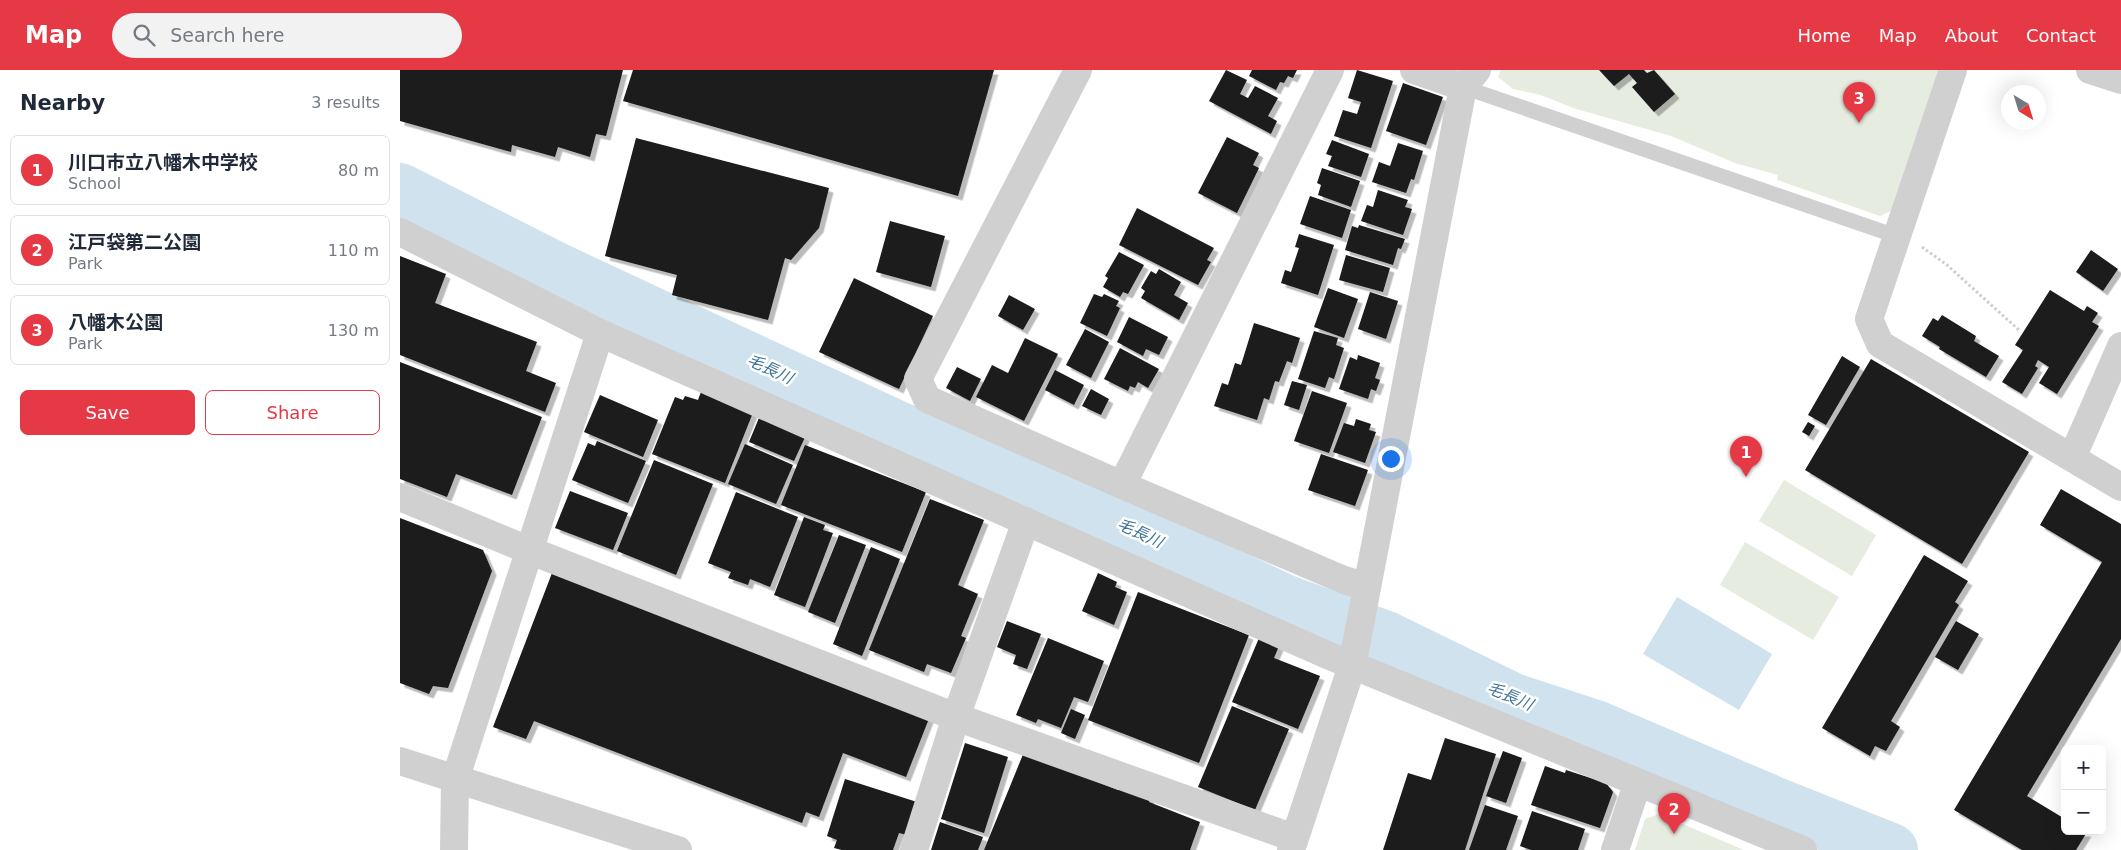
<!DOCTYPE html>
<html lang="en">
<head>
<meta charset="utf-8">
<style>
	body { margin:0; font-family:"DejaVu Sans","Noto Sans JP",sans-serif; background:#f2f2f3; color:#1f2937 }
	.controls { position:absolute; right:15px; bottom:15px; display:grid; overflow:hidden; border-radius:8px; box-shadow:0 5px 20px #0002 }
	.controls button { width:45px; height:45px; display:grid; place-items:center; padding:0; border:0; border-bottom:1px solid #e0e1e3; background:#fff; color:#1f2937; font:25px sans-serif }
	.compass { position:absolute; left:1601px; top:15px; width:45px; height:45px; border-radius:50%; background:#fff; box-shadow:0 5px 20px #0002; rotate:142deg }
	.you { position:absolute; left:990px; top:388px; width:18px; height:18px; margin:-12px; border:4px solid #fff; border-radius:50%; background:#1a73e8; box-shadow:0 0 0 8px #1a73e833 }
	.badge { display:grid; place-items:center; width:32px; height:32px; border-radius:50%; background:#e63946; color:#fff; font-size:16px; font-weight:700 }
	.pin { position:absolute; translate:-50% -41px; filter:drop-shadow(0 1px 2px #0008) }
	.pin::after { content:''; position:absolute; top:26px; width:18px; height:15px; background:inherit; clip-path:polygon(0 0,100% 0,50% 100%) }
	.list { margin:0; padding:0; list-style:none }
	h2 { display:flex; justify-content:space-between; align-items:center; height:65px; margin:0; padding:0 20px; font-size:21px }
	h2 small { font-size:16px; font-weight:400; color:#747a83 }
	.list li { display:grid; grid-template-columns:32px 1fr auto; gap:15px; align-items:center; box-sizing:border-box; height:70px; margin:0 10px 10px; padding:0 10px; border:1px solid #e0e1e3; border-radius:8px }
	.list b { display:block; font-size:19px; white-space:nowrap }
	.list p { margin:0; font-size:16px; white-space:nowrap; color:#747a83 }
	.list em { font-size:16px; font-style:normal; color:#747a83 }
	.actions { display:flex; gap:10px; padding:15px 20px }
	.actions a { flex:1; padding:11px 0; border:1px solid #e63946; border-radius:8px; text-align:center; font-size:18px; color:#e63946 }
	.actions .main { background:#e63946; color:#fff }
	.icon { flex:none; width:28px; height:28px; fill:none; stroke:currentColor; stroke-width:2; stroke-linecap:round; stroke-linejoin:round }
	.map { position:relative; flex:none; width:1721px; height:780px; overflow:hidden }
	header { display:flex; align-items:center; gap:30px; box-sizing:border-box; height:70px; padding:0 25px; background:#e63946; color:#fff }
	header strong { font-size:24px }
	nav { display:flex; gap:28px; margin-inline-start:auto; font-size:18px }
	.search { width:350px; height:45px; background:#f2f2f3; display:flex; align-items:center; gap:12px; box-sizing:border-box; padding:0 18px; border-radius:28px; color:#747a83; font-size:19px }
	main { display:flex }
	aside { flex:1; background:#fff }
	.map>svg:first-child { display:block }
	.green { fill:#e6ecdf }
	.water { fill:#cfe2ee }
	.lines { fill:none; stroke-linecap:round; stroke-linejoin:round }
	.river { stroke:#cfe2ee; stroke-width:54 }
	.building { fill:#1a1a1a; filter:url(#shadow) }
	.path { stroke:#cdcdcd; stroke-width:3; stroke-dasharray:2.5 2.5; stroke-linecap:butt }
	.service { stroke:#d0d0d0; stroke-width:15 }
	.minor { stroke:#d0d0d0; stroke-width:28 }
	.tertiary { stroke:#d0d0d0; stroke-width:28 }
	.labels { text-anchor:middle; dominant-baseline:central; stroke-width:5; stroke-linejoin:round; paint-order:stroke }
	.water-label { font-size:16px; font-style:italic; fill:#3f7597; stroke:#fff }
</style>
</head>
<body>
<header>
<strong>Map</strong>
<div class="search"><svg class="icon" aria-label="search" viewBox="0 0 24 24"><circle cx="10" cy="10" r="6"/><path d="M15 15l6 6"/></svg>Search here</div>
<nav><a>Home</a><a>Map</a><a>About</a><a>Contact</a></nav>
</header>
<main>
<aside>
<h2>Nearby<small>3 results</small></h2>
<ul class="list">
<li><span class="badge">1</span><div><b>川口市立八幡木中学校</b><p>School</p></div><em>80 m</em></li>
<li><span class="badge">2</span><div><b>江戸袋第二公園</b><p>Park</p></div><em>110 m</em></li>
<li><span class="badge">3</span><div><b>八幡木公園</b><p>Park</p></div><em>130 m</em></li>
</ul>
<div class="actions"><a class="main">Save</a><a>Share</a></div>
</aside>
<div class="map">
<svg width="1721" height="780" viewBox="0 0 1721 780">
	<defs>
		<filter id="shadow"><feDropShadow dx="4.5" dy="4.5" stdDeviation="0" flood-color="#0004"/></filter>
	</defs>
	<rect width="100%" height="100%" fill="#fff"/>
	<path class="green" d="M1101,0H1539L1491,141L1480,146L1377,110L1378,105L1335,93L1271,66L1173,38L1141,25L1113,19L1098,7Z
		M1384,410L1476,465L1452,506L1359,451Z
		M1345,472L1439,527L1413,570L1320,515Z
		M1259,744L1344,780H1235L1245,749Z"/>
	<path class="water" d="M1277,527L1372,584L1339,640L1243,584Z"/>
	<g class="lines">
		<path class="river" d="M0,120L158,200L314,273L500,359L650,420L886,532L986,568L1113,630L1198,658L1373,733L1491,780"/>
	</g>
	<path class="building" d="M0,0H223L206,66L196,64L190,87L158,77L155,87L112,75L111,82L0,51Z
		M233,0H594L558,126L223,31Z
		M826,0L847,10L840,24L848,28L855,16L878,28L868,46L877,51L871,64L809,31Z
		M852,0H897L893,8L888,6L884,13L880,12L876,20L849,6Z
		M957,0L993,11L971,78L934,66L943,40L957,44L961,32L948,28Z
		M1199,0H1244L1247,3L1254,0L1275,24L1254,42L1232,17L1237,13L1229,4L1214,16Z
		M1003,13L1043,27L1026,75L986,61Z
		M827,67L859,83L853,95L859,98L837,143L798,123Z
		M236,68L429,118L419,158L391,190L385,188L368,250L272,225L277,205L205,186Z
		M932,70L969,84L961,107L928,96L932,86L926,84Z
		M998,73L1023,81L1014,110L1011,109L1006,123L972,112L979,92L990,96Z
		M922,98L960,111L951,137L918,125L921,115L917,113Z
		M978,120L1008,130L1005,137L1012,139L1003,165L961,151L967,135L973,137Z
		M910,126L951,140L942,168L900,154Z
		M737,138L814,178L807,190L811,192L798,215L719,175Z
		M490,151L545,166L531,217L476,202Z
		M959,155L1005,169L1001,179L998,178L993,195L945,180L952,156L958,158Z
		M899,164L934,175L918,225L881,213L885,200L891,202L899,178L895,177Z
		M1691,180L1718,199L1703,221L1676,202Z
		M719,182L744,195L728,224L723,222L720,227L703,217L708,208L705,206Z
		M946,185L990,198L983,222L939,210Z
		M0,186L46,204L35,233L137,272L126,301L156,313L145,342L0,285Z
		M759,199L781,212L774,225L788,233L779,250L741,228L745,221L741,218L751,201L756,204Z
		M454,208L533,246L499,319L419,282Z
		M928,218L958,229L944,268L914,257Z
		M1650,220L1684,241L1687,236L1698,243L1692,252L1699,256L1657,324L1639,313L1649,297L1638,290L1635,296L1638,298L1622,324L1602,312L1623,280L1615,275Z
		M970,222L998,231L986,269L958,259Z
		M694,224L702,227L704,224L719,231L716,236L720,238L707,266L680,253Z
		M609,225L635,239L623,260L598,246Z
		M1542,245L1576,266L1574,271L1599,286L1586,307L1539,279L1540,277L1522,266L1533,248L1538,251Z
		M729,247L768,267L759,285L746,279L743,286L717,272Z
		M854,253L900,268L892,293L887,291L879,312L875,311L869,330L864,328L857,350L814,336L822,313L828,315L835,293L841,295Z
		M685,259L709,272L691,308L666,295Z
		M914,261L938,268L936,275L944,278L934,309L929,307L925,318L898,309Z
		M625,268L658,284L624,351L576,327L592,295L608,303Z
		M720,278L759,299L748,318L738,312L735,318L730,316L728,321L704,309Z
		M958,285L980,293L975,308L980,310L976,321L971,319L968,329L939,319L950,287L957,290Z
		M1442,286L1460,297L1426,355L1408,345Z
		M1471,289L1629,382L1562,494L1405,400Z
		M0,292L142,347L112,425L56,404L47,427L0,409Z
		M557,297L581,309L570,331L546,318Z
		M655,300L684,315L674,335L645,320Z
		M892,311L907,315L899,340L884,335Z
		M302,319L354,340L325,413L252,384L275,327L283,330L285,326L298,330Z
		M691,319L709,329L701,345L682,336Z
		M912,321L947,333L929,383L894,371Z
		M200,325L258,350L243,387L184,362Z
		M361,343L407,363L394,391L349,372Z
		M956,349L971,354L969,360L976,362L965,393L933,382L944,353L954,356Z
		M1408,352L1415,356L1409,366L1402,362Z
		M197,371L246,391L228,433L172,410L188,373L195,376Z
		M345,374L393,395L376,434L328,414Z
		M405,375L526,422L502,482L381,435Z
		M921,384L968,400L955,436L908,420Z
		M254,390L313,414L276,505L217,481Z
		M1661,419L1721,454V569L1627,726L1665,749V761L1687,762L1676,780H1622L1554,740L1702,492L1640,455Z
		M170,421L228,443L213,480L155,458Z
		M336,422L398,447L370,517L350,509L348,515L328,508L331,502L308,493Z
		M530,429L584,450L558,515L578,524L561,566L566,568L551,603L527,594L524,602L469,580Z
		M404,447L425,455L423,460L433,463L405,537L374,525Z
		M0,448L83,480L92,501L48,618L33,616L29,624L0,613Z
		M439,465L466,475L435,553L408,542Z
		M471,477L500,489L462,586L433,574Z
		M1524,485L1568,511L1555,532L1559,535L1491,651L1500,657L1486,681L1475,676L1470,686L1422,658Z
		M152,503L530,646L506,707L443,683L419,747L406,742L402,753L134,651L126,669L93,657Z
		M698,503L717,512L715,517L727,522L714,555L682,541Z
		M738,522L849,565L799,693L688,650Z
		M607,551L641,564L627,599L613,594L616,585L597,577Z
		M1556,551L1579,564L1558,600L1535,587Z
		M648,568L704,591L688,632L674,627L661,658L638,649L636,653L616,645Z
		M859,568L879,576L874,588L920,606L898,659L832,632Z
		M832,636L889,659L855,740L798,717Z
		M671,639L685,645L675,669L661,663Z
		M1045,668L1096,684L1065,780H983L1008,703L1031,710Z
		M565,673L608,687L584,763L541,749Z
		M1103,681L1122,688L1106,733L1086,726Z
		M624,682L718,720L719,716L750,728L749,732L800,752L790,780H584Z
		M1145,696L1165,703L1166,700L1206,713L1213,722L1200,758L1131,735Z
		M445,709L517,732L507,765L499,763L493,780H442L434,778L437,770L427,766Z
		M1085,735L1118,746L1106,780H1069Z
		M1132,741L1185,759L1178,780H1131L1120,776Z
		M540,752L583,767L578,780H531Z"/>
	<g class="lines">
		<path class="path" d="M1522,177L1547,195L1620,261"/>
		<path class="service" d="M1063,17L1496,166"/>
		<path class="minor" d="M678,0L518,309L527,329L722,415L944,510L967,517
			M1553,0L1469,249L1480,274L1721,417
			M0,162L200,263L925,584L1403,780
			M1672,388L1721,276
			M722,415L930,0
			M0,427L131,481L556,647L894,768
			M514,780L556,647L626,451
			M1215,780L1238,712"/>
		<path class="tertiary" d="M1014,0L1063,17
			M1690,0L1721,10
			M0,691L278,780
			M54,780L55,710L200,263
			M891,780L952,596L1063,17L1077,0"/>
	</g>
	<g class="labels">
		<g class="water-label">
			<text transform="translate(370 299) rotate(25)">毛長川</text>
			<text transform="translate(740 463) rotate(25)">毛長川</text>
			<text transform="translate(1110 626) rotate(23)">毛長川</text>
		</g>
	</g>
</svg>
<div class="controls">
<button>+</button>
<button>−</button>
</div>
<svg class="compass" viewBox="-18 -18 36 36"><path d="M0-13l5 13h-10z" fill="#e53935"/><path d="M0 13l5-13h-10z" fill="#747a83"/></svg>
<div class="you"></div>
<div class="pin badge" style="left:1346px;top:407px">1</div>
<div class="pin badge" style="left:1274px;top:764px">2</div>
<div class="pin badge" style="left:1459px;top:53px">3</div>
</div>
</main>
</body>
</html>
